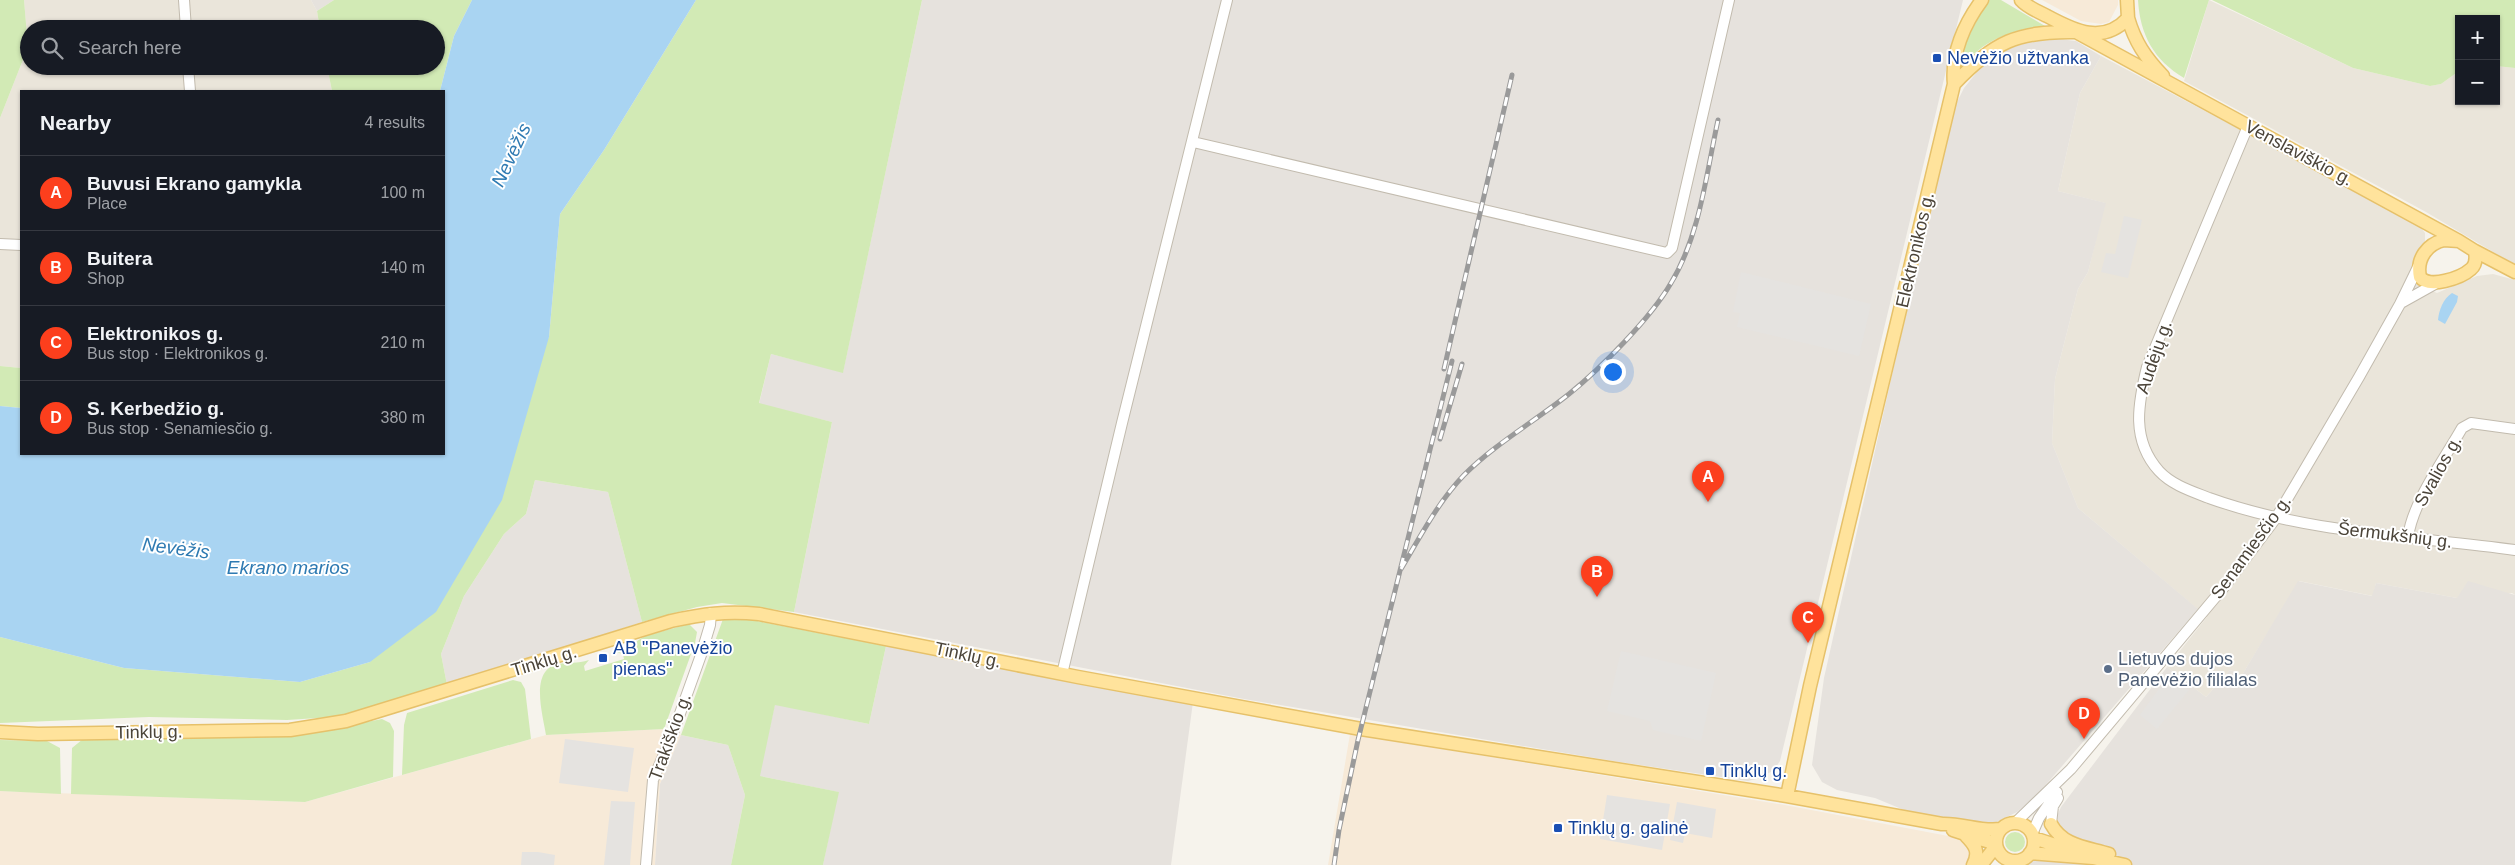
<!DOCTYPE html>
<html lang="en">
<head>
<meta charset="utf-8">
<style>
	body { margin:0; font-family:Arial,sans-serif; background:#242831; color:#f1f3f6 }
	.controls { position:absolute; right:15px; top:15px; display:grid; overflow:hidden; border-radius:0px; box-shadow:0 1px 4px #0004 }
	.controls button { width:45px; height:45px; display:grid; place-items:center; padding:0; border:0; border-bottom:1px solid #363941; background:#171b24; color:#f1f3f6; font:25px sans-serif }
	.you { position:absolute; left:1612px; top:371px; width:18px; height:18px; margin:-12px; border:4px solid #fff; border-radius:50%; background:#1a73e8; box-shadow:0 0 0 8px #1a73e833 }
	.badge { display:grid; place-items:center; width:32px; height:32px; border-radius:50%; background:#fc3f1d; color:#fff; font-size:16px; font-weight:700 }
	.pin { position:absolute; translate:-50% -41px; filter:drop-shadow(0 1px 2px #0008) }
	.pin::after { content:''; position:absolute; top:26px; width:18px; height:15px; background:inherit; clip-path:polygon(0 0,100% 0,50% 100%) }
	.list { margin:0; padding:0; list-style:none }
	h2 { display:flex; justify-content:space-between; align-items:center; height:65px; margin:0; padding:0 20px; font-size:21px }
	h2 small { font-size:16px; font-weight:400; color:#9ea1a6 }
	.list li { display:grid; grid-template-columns:32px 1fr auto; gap:15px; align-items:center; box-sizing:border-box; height:75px; padding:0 20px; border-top:1px solid #363941 }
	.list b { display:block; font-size:19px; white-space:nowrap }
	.list p { margin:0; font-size:16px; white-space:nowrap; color:#9ea1a6 }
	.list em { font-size:16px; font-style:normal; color:#9ea1a6 }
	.icon { flex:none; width:28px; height:28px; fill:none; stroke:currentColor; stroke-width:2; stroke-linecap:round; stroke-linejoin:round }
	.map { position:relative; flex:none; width:2515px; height:865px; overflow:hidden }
	.search { position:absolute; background:#171b24; box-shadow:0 1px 4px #0004; left:20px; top:20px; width:425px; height:55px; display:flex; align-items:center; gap:12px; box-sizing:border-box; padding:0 18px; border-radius:28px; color:#9ea1a6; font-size:19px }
	.panel { position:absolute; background:#171b24; box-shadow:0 1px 4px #0004; left:20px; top:90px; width:425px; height:365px; border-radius:0px }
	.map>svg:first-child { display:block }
	.residential { fill:#eae5da }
	.commercial { fill:#f7ead8 }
	.industrial { fill:#e6e2dd }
	.green { fill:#d2eab5 }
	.parking { fill:#e5e3e0 }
	.water { fill:#a9d4f2 }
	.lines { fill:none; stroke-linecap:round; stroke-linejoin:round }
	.minor-casing { stroke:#c2bbae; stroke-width:12 }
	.major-casing { stroke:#e6c16a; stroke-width:15 }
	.minor { stroke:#fff; stroke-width:10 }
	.major { stroke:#ffe39c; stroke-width:12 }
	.rail-casing { stroke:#9a9a9a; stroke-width:5 }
	.rail { stroke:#fff; stroke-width:3; stroke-dasharray:9; stroke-linecap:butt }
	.transit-dot { fill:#1a4fb4; stroke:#fff; stroke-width:2 }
	.service-dot { fill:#5c6f8a; stroke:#fff; stroke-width:2 }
	.labels { text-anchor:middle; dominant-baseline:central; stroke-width:4; stroke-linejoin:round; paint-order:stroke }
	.transit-label { font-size:18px; fill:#164399; stroke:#fff; text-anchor:start }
	.street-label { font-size:18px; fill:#4b4439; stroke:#fff }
	.service-label { font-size:18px; fill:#4e5e75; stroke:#fff; text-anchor:start }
	.water-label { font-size:19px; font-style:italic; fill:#2e7ab2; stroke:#fff }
</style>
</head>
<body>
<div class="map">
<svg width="2515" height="865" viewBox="0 0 2515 865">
	<rect width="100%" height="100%" fill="#f6f3ec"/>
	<path class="residential" d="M24,0H311L317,11L320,29H29V66H327L332,91H21V368L0,366V118L28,47Z
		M2209,0L2353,68L2430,86L2441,84L2459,71V101H2496V66L2515,68V265L2426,212L2184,81Z
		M2101,56L2418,224L2425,233V244L2407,280L2437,293L2477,276L2493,274L2515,280V595L2512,593L2457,598L2376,583L2373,596L2299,581L2242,675L2230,670L2206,697L2167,667L2207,617L2078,508L2052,443L2055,379L2078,289L2088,272L2105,203L2058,191L2080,93Z"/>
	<path class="commercial" d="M2042,0H2118V5L2109,22L2101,24L2081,21Z
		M664,729L681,735L660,784L655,865H0V791L305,802L546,735Z
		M1350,734L1785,805L1964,839L1973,855L1968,865H1328Z"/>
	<path class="industrial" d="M311,0H334L317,11Z
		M922,0H1963L1780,761L1774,770L1760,778L1748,781L1613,761L1244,699L794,612L832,422L759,404L771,354L843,372Z
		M2059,39L2076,41L2101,56L2080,93L2058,191L2106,203L2088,272L2078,289L2055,379L2052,443L2078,508L2198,609L2037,795L2017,812L1995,823H1985L1930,816L1904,810L1875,798L1837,790L1822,782L1812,765L1824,678L1892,375L1955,106L1964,88L1986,61L2011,48L2029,42Z
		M535,480L608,492L642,622L447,685L441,654L464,596L504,534L526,514Z
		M2298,581L2372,596L2376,583L2457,598L2468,581L2515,595V865H2025L2038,859L2061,807L2167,667L2206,697L2230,670L2242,675Z
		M886,646L1193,702L1171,865H823L838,792L759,776L775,704L869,724Z
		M681,735L728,745L745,795L731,865H655L660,784Z"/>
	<path class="green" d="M0,0H24L28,47L0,118Z
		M334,0H472L454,36L440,91H332L327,66H436V29H320L317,11Z
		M696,0H922L843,373L771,354L759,403L832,422L794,612L722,603L697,607L642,622L608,492L535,480L526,514L504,534L464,596L441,654L447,685L365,711L333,717L287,720L149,717L0,723V637L124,668L300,682L370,662L549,337L560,214L604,150Z
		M1989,0H2001L2045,26C2010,30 1979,41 1959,72C1962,46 1975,22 1989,0Z
		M2138,0H2209L2184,78C2154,60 2140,35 2138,0Z
		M2212,0H2515V68L2496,66V19H2459V71L2441,84L2430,86L2353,68Z
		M0,366L21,368V408L0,406Z
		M723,619L752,620L886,646L869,724L775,705L760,776L839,792L823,865H731L745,795L728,745L681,735Z
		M689,624L697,632L695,643L664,729L546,735C543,715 529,670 558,664C569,662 577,664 589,660L584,666L585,671L624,659L623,654L615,652L626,648L645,636Z
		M513,680L521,682L525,689L531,739L402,775L404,725L407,713Z
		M382,719L390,723L394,731L393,777L305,802L71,794L72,748L83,739L305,734Z
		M0,740L47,741L60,748L61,794L0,791Z
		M2005 842a10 10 0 1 1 20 0a10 10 0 1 1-20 0Z"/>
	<path class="parking" d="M2124,216L2142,220L2128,278L2101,272L2106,253L2115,254Z
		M1741,272L1871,304L1859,356L1737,327L1740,313L1733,312Z
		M1621,651L1716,673L1701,741L1653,730L1650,721L1607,711Z
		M2170,674L2189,690L2157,729L2140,715Z
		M565,739L634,748L628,792L559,783Z
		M1607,795L1670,804L1662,850L1600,839Z
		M611,801L635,802L630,865H604Z
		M1677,802L1716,809L1712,838L1685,833L1683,843L1670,840Z
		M522,852H538L555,855L554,865H521Z"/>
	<path class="water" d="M472,0H696L604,150L560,214L549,337L502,500L436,612L370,662L300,682L124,668L0,637V406L21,408V454H444V91H440L454,36Z
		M2452,293L2458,296L2457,302L2445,324L2438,320C2439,310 2443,299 2452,293Z"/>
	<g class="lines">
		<defs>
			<path id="minor" d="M184,0L186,29
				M188,66L190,91
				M2248,126L2147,367C2138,404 2131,440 2159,471C2172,485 2191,491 2209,498C2306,533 2413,536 2515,550
				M1193,142L1667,253L1672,248L1729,0
				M0,244L21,245
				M2401,303L2435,284
				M2408,537C2413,501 2444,460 2462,428L2471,423L2515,429
				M1062,674L1122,423L1227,0
				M2016,822L2071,769L2224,587L2276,518L2359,377L2400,304L2419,265
				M2051,824L2053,806L2058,798
				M2032,834L2039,818L2057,792
				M646,865L653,780L673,733L701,655L710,625L711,613"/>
			<path id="major" d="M2021,0C2027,7 2039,12 2047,16C2075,31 2103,45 2128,18L2127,0
				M2128,18C2135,42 2145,57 2163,76
				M1954,84C1995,41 2017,31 2076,32L2459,241
				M2444,240L2459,241L2475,251C2476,257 2476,265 2471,269C2461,278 2429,289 2420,277C2416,259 2427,244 2444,240Z
				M2475,251L2515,272
				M0,732L38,734L290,730L346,721L671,621C703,614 726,611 759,614L1078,677L1361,729L1787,796L1942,824C1962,823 1981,832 2000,829
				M1787,796L1810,686L1954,84C1951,54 1964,24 1982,0
				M1996 842a19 19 0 1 1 38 0a19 19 0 1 1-38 0Z
				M2051,824C2063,846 2086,847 2109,854
				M1953,830L1996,844
				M1966,836C1975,845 1980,852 1973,865
				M2034,838L2070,850
				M2030,853L2093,858L2125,865
				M1981,865L1996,846"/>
		</defs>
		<use href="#minor" class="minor-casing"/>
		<use href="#major" class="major-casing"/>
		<use href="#minor" class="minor"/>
		<use href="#major" class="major"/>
		<defs>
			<path id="rail" d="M1444,369L1512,75
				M1440,439L1462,364
				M1401,569C1420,537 1438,502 1464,475C1495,444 1535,421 1569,394C1600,369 1651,318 1671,283C1700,235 1706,175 1718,120
				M1334,865L1339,830L1358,740L1452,361"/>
		</defs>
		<use href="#rail" class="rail-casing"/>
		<use href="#rail" class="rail"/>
	</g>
	<g class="transit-dot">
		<rect x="1932" y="53" width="10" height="10" rx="2.5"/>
		<rect x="598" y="653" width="10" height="10" rx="2.5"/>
		<rect x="1705" y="766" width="10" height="10" rx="2.5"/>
		<rect x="1553" y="823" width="10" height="10" rx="2.5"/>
	</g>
	<circle class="service-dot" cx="2108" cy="669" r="5"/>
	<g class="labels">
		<g class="transit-label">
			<text x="1947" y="58">Nevėžio užtvanka</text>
			<text x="613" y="648">AB "Panevėžio<tspan x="613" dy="21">pienas"</tspan></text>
			<text x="1720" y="771">Tinklų g.</text>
			<text x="1568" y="828">Tinklų g. galinė</text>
		</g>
		<g class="street-label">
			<text transform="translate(2299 153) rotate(28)">Venslaviškio g.</text>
			<text transform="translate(1915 250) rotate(-77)">Elektronikos g.</text>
			<text transform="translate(2154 357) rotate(-71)">Audėjų g.</text>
			<text transform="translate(2438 471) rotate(-61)">Svalios g.</text>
			<text transform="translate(2395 535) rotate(7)">Šermukšnių g.</text>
			<text transform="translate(2251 547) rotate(-54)">Senamiesčio g.</text>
			<text transform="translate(968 655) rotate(12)">Tinklų g.</text>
			<text transform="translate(544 661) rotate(-17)">Tinklų g.</text>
			<text transform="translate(149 732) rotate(-1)">Tinklų g.</text>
			<text transform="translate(670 737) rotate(-70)">Trakiškio g.</text>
		</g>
		<g class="service-label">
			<text x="2118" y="659">Lietuvos dujos<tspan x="2118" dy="21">Panevėžio filialas</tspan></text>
		</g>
		<g class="water-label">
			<text transform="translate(511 155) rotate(-65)">Nevėžis</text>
			<text transform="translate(176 548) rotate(7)">Nevėžis</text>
			<text x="288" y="567">Ekrano marios</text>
		</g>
	</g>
</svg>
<div class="controls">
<button>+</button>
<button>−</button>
</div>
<div class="you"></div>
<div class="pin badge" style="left:1708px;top:502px">A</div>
<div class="pin badge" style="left:1597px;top:597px">B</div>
<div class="pin badge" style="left:1808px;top:643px">C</div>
<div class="pin badge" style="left:2084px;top:739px">D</div>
<div class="search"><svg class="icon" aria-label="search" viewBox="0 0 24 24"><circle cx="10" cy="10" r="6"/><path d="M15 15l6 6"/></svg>Search here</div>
<section class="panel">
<h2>Nearby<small>4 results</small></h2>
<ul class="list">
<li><span class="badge">A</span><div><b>Buvusi Ekrano gamykla</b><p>Place</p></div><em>100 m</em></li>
<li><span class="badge">B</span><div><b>Buitera</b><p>Shop</p></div><em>140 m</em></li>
<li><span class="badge">C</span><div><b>Elektronikos g.</b><p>Bus stop · Elektronikos g.</p></div><em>210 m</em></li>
<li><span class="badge">D</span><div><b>S. Kerbedžio g.</b><p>Bus stop · Senamiesčio g.</p></div><em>380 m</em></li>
</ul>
</section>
</div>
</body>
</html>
